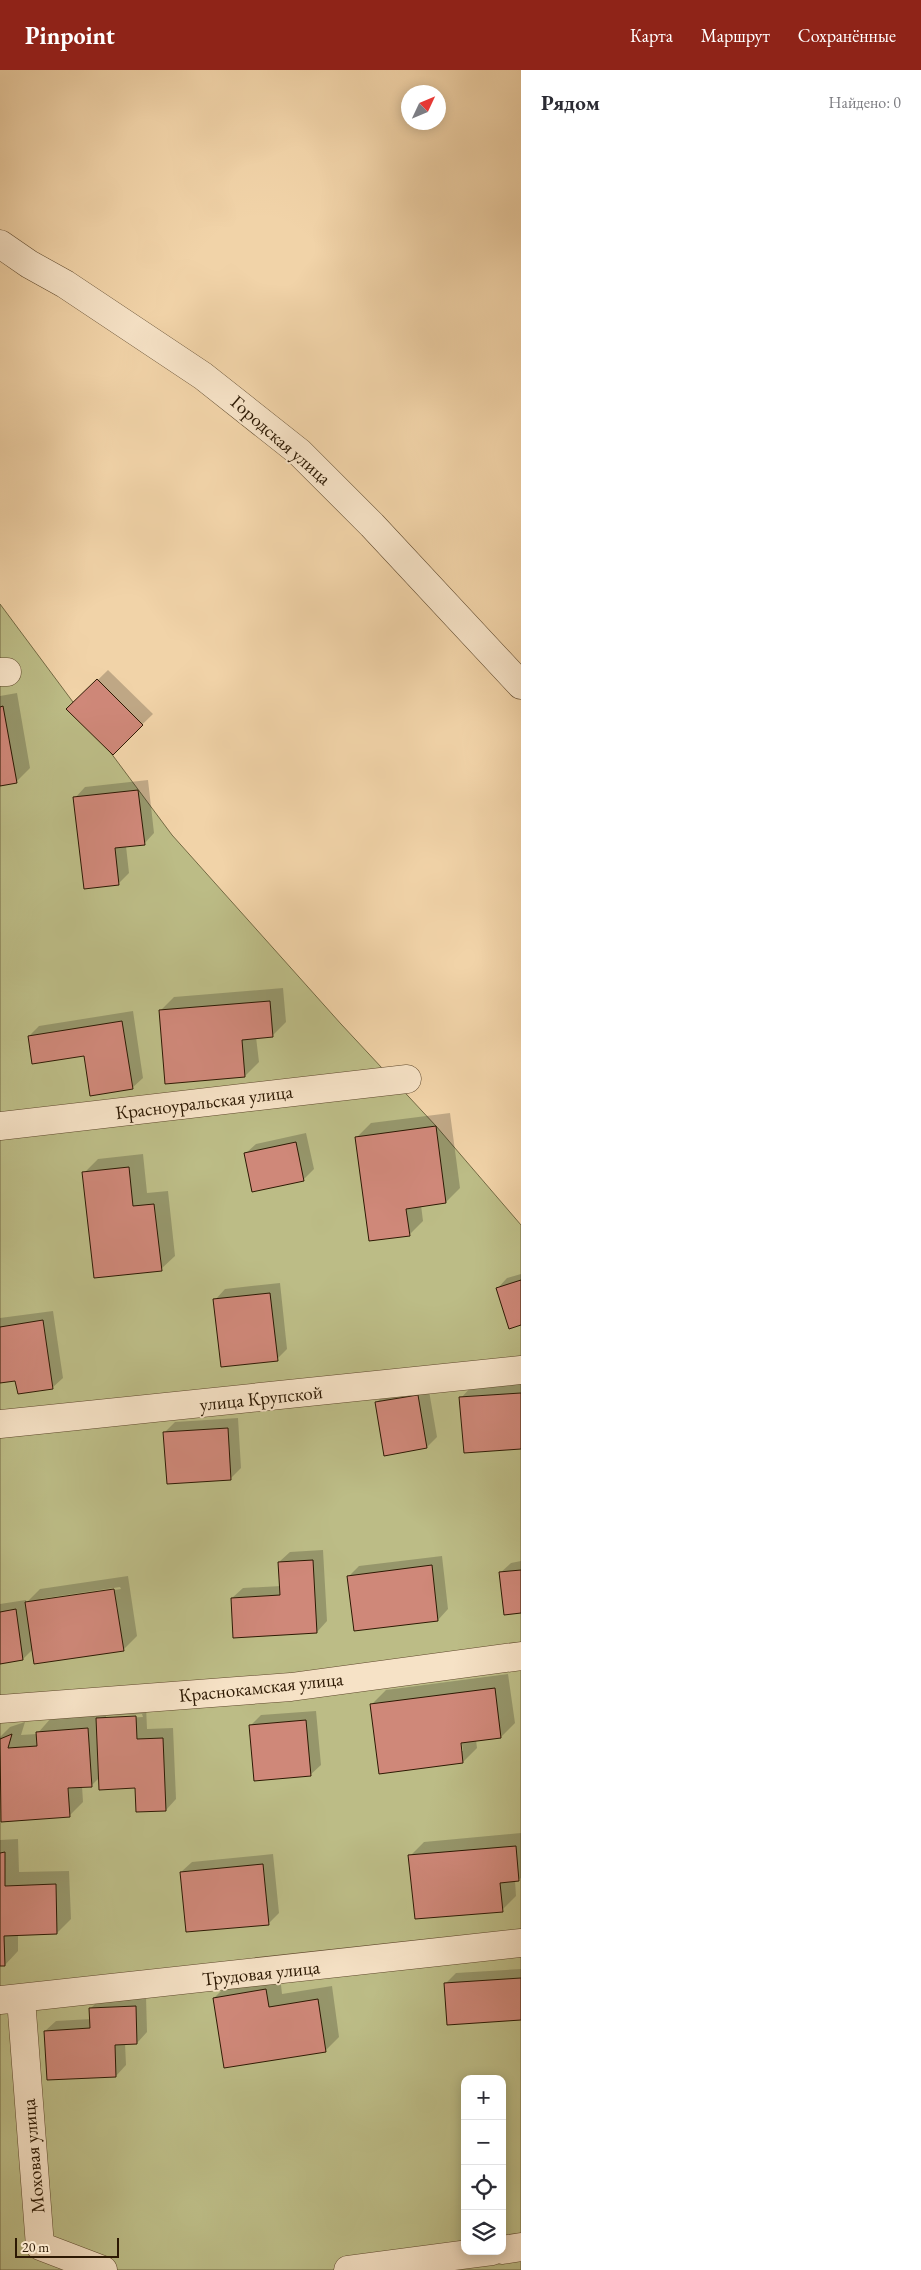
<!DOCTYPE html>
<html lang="ru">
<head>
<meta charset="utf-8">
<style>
	body { margin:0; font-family:"EB Garamond",serif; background:#f2f2f3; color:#2b2b33 }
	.controls { position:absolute; right:15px; bottom:15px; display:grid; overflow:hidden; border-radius:10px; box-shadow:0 2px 12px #0003 }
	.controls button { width:45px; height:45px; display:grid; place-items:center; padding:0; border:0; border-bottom:1px solid #e1e1e2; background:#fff; color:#2b2b33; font:25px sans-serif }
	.compass { position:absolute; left:401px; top:15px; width:45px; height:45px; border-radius:50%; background:#fff; box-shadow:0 2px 12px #0003; rotate:46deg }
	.scale { position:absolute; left:15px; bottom:12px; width:104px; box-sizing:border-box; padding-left:5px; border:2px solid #2d1903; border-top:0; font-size:14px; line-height:18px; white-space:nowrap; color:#2d1903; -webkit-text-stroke:4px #f6e2c6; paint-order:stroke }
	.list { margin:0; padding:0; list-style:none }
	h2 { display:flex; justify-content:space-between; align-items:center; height:65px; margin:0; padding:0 20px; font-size:21px }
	h2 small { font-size:16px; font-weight:400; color:#7c7c81 }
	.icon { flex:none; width:28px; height:28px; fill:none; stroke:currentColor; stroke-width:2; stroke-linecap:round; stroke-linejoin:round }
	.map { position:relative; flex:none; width:521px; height:2200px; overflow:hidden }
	header { display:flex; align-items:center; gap:30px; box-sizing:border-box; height:70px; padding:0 25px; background:#8f2418; color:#fff }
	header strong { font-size:24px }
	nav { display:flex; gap:28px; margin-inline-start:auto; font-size:18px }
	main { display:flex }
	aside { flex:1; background:#fff }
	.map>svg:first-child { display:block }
	.green { fill:#bcbc86; stroke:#746a44; fill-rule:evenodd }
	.shadow { fill:#0003; fill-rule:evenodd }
	.building { fill:#cf8879; stroke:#2d1903 }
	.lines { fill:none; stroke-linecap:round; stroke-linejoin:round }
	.minor-casing { stroke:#5e482c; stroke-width:29 }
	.minor { stroke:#f6e2c6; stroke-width:28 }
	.labels { text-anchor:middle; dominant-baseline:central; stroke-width:4; stroke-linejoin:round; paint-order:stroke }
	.street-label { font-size:19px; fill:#2d1903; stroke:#f6e2c6 }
</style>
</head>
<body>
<header>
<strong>Pinpoint</strong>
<nav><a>Карта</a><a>Маршрут</a><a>Сохранённые</a></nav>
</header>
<main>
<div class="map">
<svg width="521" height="2200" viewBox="0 0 521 2200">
	<rect width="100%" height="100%" fill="#f1d3a8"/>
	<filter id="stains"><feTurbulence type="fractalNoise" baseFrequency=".004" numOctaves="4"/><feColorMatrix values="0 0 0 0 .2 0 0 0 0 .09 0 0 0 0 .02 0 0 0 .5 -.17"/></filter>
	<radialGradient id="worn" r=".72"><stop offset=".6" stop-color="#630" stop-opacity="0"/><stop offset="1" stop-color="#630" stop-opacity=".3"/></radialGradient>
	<path class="green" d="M0,534L172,765L341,954L436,1056L521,1155V2200H0ZM465,2009H502V2181H465Z"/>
	<path class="shadow" d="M108,600L153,644L113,683L68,639Z
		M17,623L30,698L16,712L0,714V626Z
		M148,710L154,763L144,774L126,776L129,803L118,814L75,728L85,717Z
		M283,918L286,952L272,966L256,967L259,992L245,1006L160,941L174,927Z
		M133,941L143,1008L132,1018L85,984L29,966L39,956Z
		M450,1043L460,1118L446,1132L421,1135L423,1151L409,1165L357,1067L371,1053Z
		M306,1063L314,1099L303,1110L245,1084L256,1074Z
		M143,1084L147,1123L168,1121L175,1186L161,1199L84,1103L98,1089Z
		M521,1204V1254L497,1219L507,1208Z
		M280,1213L287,1279L277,1289L215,1230L225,1219Z
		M53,1241L63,1308L52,1318L16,1310L0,1312V1248Z
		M521,1313V1377L461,1328L471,1317Z
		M428,1315L437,1367L427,1377L385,1384L376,1333L387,1322Z
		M238,1348L241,1398L231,1408L164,1363L175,1352Z
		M323,1480L327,1551L317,1562L232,1528L243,1518L281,1516L279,1492L290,1482Z
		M442,1486L448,1539L438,1550L349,1506L359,1496Z
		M521,1491V1542L500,1503L511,1493Z
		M128,1506L137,1566L123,1580L33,1579L23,1589L0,1593V1534L26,1530V1533L40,1519ZM120,1517L121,1519L40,1531V1529Z
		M508,1604L515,1653L501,1667L476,1670L477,1678L463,1692L380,1702L372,1634L386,1620ZM461,1667L463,1681H461Z
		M146,1636L147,1659L173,1658L176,1729L166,1740L137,1717L100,1707L91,1716H82L83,1732L69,1746L2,1750L0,1667L10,1657L25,1652L21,1665L37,1664L51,1648ZM142,1644L143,1647L106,1649V1646Z
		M316,1641L321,1695L310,1705L250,1656L261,1645Z
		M521,1763V1808L515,1811L516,1826L502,1840L410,1786L424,1772Z
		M18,1769L19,1802L69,1801L71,1849L57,1863L18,1864V1881L5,1895H0V1770Z
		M273,1784L279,1843L268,1854L181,1802L192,1792Z
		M521,1899V1949L445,1914L456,1903Z
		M280,1906L282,1924L332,1916L339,1967L325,1981L214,1928L228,1914Z
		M146,1926L147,1962L137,1973H125L126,1995L116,2006L45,1961L56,1951L91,1949L90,1939L101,1928Z"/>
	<path class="building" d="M97,609L143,655L113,685L66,639Z
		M3,636L17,713L0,716V637Z
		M138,720L145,775L115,778L119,815L84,819L73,727Z
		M270,931L273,967L242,970L245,1007L165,1014L159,940Z
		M122,951L133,1019L90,1026L84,986L32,994L28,966Z
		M436,1056L446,1133L406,1139L410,1166L369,1171L355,1067Z
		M296,1072L304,1111L252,1122L244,1083Z
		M129,1097L133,1136L154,1134L162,1201L94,1208L82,1102Z
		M521,1210V1255L509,1259L496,1218Z
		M270,1223L278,1291L221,1297L213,1229Z
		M43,1250L53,1319L18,1324L15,1311L0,1313V1257Z
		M521,1323V1379L464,1383L459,1327Z
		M418,1325L427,1378L384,1386L375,1332Z
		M228,1358L231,1410L167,1414L163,1362Z
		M313,1490L317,1563L233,1568L231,1528L280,1525L278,1492Z
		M432,1495L438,1551L354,1561L347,1506Z
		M521,1500V1543L504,1545L499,1502Z
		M114,1519L124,1581L34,1594L25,1532Z
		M16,1539L23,1590L0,1594V1542Z
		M495,1618L501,1668L461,1673L463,1693L379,1704L370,1634Z
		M136,1646L137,1669L163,1668L166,1741L136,1742L135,1718L99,1720L96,1648Z
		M306,1650L311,1706L254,1711L249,1655Z
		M88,1658L92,1717L68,1718L70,1747L1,1752L0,1669L12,1664L8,1678L37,1676L36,1662Z
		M516,1776L519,1811L500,1813L503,1842L415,1849L408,1785Z
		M5,1782V1816L56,1814L57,1864L4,1866L5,1896H0V1783Z
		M263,1794L269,1855L186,1862L180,1802Z
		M521,1908V1950L447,1955L444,1913Z
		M266,1919L269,1937L318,1929L326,1982L224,1998L213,1928Z
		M136,1936L137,1974L115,1975L116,2007L47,2010L44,1961L90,1958L89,1938Z"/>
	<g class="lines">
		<defs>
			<path id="minor" d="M0,174L29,194L65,214L203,306L299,382L372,455L521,615
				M0,602H7
				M0,1056L407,1009
				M0,1354L521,1300
				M0,1639L291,1617L521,1586
				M21,1929L40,2176L103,2200
				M0,1930L521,1873
				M502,2180L521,2177
				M348,2200L492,2181"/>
		</defs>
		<use href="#minor" class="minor-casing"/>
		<use href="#minor" class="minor"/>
	</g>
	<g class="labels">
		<g class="street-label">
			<text transform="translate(281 370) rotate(41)">Городская улица</text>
			<text transform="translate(204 1032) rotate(-7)">Красноуральская улица</text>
			<text transform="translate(261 1328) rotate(-6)">улица Крупской</text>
			<text transform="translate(261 1617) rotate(-6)">Краснокамская улица</text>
			<text transform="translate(261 1903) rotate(-6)">Трудовая улица</text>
			<text transform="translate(33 2086) rotate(-95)">Моховая улица</text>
		</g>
	</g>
	<rect width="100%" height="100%" filter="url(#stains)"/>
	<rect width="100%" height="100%" fill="url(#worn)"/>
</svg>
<div class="controls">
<button>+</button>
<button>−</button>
<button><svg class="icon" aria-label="locate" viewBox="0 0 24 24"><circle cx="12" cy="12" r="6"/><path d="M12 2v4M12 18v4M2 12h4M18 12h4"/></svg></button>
<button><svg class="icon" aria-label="layers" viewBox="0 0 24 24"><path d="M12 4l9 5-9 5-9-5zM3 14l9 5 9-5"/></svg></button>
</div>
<svg class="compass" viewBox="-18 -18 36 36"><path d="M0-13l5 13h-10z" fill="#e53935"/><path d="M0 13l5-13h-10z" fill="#7c7c81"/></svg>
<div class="scale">20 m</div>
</div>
<aside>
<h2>Рядом<small>Найдено: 0</small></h2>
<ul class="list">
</ul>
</aside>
</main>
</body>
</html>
